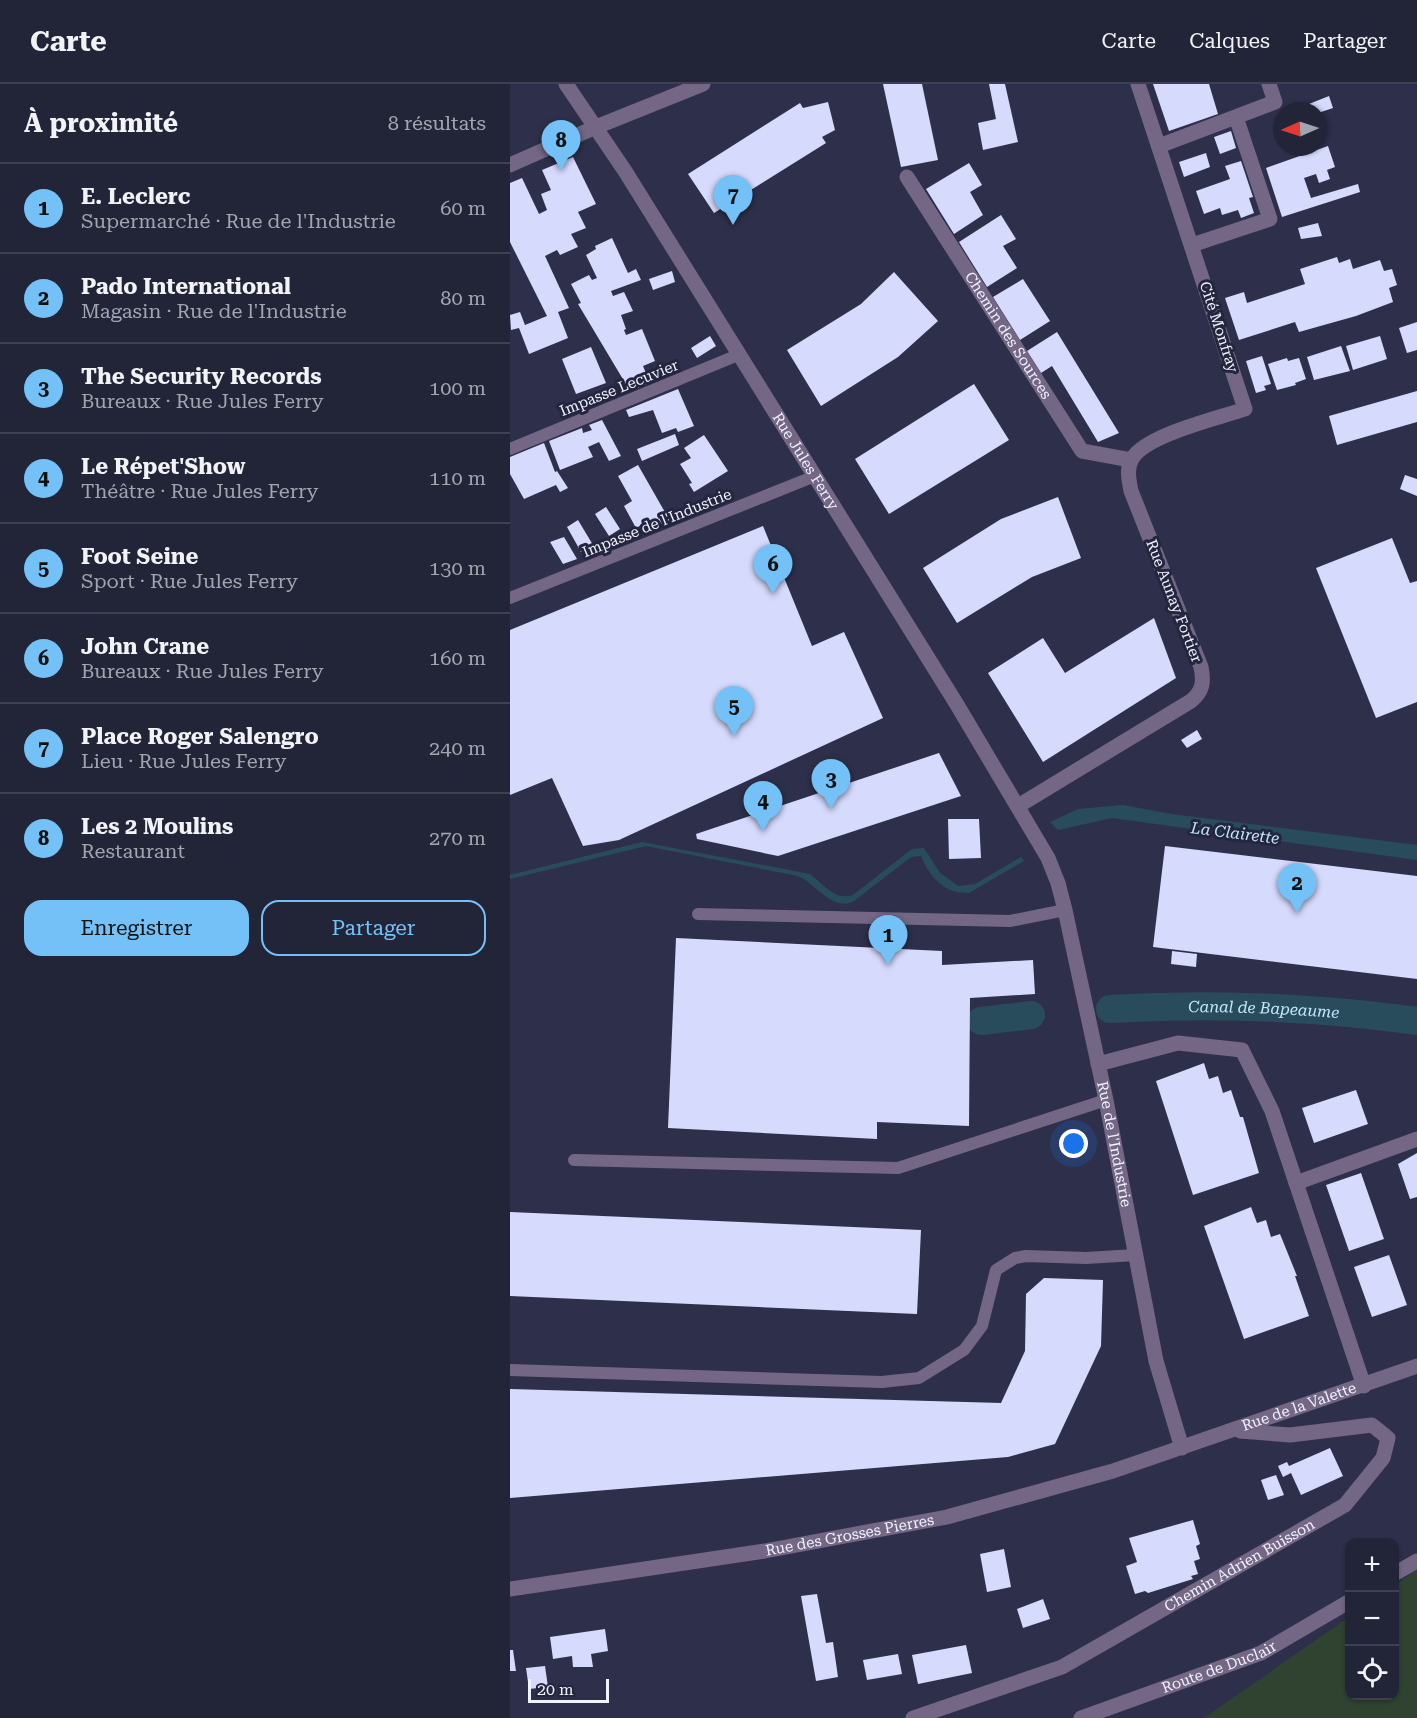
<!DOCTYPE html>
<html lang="fr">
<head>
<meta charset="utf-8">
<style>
	body { margin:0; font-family:"Roboto Serif",serif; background:#2e3043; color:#f1f3f6 }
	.controls { position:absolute; right:18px; bottom:18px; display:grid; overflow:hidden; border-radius:12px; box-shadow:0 2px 4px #0004 }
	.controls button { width:54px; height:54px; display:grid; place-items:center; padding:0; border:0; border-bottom:2px solid #3f4153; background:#222438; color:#f1f3f6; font:30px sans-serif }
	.compass { position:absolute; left:763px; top:18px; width:54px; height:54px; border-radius:50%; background:#222438; box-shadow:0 2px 4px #0004; rotate:267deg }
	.scale { position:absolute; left:18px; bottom:15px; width:81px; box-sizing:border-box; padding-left:6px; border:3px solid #f0f2fc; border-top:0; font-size:16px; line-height:21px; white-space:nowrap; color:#f0f2fc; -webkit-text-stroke:4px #242640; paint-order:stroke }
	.you { position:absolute; left:564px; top:1060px; width:21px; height:21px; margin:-15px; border:4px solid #fff; border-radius:50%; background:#1a73e8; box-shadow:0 0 0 9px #1a73e833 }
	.badge { display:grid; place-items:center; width:39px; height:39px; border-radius:50%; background:#73c1f6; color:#111; font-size:20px; font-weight:700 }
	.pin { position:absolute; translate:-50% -50px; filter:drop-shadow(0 2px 3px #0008) }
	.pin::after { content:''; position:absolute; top:32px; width:21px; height:18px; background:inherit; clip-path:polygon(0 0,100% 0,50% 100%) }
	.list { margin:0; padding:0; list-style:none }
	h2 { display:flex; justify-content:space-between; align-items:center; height:78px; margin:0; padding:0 24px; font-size:26px }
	h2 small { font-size:20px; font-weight:400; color:#a2a4ae }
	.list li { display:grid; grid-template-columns:39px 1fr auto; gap:18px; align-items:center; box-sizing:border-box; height:90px; padding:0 24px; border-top:2px solid #3f4153 }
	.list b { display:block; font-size:22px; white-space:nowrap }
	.list p { margin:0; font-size:20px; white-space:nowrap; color:#a2a4ae }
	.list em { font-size:20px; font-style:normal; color:#a2a4ae }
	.actions { display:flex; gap:12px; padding:18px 24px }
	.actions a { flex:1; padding:14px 0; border:2px solid #73c1f6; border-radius:18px; text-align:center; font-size:21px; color:#73c1f6 }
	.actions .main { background:#73c1f6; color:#111 }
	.icon { flex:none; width:33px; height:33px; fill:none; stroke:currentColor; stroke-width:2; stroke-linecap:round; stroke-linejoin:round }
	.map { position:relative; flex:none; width:907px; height:1634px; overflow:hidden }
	header { display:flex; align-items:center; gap:36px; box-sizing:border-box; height:84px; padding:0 30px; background:#222438; border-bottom:2px solid #3f4153 }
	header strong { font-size:28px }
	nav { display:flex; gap:33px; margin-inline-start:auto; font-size:21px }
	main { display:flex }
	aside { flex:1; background:#222438 }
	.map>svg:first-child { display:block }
	.green { fill:#304331 }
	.water { fill:#294c5d }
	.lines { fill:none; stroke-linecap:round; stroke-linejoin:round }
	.canal { stroke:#294c5d; stroke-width:28 }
	.building { fill:#d6dafd }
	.service { stroke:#746685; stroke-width:12 }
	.minor { stroke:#746685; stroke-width:15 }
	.tertiary { stroke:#746685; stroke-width:15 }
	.labels { text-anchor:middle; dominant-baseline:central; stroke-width:6; stroke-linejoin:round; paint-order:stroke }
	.street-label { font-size:15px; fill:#f0f2fc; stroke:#242640 }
	.water-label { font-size:16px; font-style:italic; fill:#c1e7fb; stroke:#242640 }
</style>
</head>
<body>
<header>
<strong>Carte</strong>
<nav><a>Carte</a><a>Calques</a><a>Partager</a></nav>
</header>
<main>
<aside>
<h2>À proximité<small>8 résultats</small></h2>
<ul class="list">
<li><span class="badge">1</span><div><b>E. Leclerc</b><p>Supermarché · Rue de l'Industrie</p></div><em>60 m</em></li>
<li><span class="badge">2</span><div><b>Pado International</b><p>Magasin · Rue de l'Industrie</p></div><em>80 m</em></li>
<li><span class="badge">3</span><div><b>The Security Records</b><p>Bureaux · Rue Jules Ferry</p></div><em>100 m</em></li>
<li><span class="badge">4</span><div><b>Le Répet'Show</b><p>Théâtre · Rue Jules Ferry</p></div><em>110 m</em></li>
<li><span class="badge">5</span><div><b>Foot Seine</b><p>Sport · Rue Jules Ferry</p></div><em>130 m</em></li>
<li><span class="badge">6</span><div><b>John Crane</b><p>Bureaux · Rue Jules Ferry</p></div><em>160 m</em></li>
<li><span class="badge">7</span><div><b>Place Roger Salengro</b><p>Lieu · Rue Jules Ferry</p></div><em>240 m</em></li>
<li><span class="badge">8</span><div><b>Les 2 Moulins</b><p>Restaurant</p></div><em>270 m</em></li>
</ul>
<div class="actions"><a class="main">Enregistrer</a><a>Partager</a></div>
</aside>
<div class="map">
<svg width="907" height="1634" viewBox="0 0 907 1634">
	<rect width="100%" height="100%" fill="#2e304b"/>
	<path class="green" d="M907,1485V1634H694L839,1533L840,1612H884L885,1502Z"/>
	<path class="water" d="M613,721L661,730L907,761V776L602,734L548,746L540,738L568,725Z
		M132,758L300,790C313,800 325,817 343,811L402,765L414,764L430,789L448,802L465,800L511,773L514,777L459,809C435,810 420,794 411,772L401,773L344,817C322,828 307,800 288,792L136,762L0,795V791Z"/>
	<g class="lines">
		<g class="canal">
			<path id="s1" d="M600,925C703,919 805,923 907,937"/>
			<path d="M471,937L521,931"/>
		</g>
	</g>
	<path class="building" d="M373,0H412L428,76L391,83Z
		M479,0H495L508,58L473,66L468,39L486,35Z
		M643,0H699L708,30L659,47Z
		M819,12L823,24L808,29L801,27L799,20Z
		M318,18L325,46L312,53L316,59L204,129L178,90L290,19L293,24Z
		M721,47L726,64L710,70L704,53Z
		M818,62L825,83L817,86L820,95L809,99L806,90L794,94L801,114L848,100L850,108L772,133L756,84Z
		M696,69L700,83L674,93L669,78Z
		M63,73L86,120L68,128L76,144L61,150L68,163L50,171L47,166L35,172L59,224L48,228L58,254L19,270L9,244L1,246L0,231L10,228L15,241L37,232L0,158V99L12,94L29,130L37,126L31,110L41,106L32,86Z
		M731,77L743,113L739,114L744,129L731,134L728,126L712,131L710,124L694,130L686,107L720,95L715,82Z
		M459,79L472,101L460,108L473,131L444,150L416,105Z
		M491,131L506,155L493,162L507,184L477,203L449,158Z
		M808,139L812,152L791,155L788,144Z
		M102,154L118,189L126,185L131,196L101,207L103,212L114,208L123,227L111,231L116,245L114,246L116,251L132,245L145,277L133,282L140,299L120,307L68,220L71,219L61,200L79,191L82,196L87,194L76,171L86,165L85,162Z
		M827,173L829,179L840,175L843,185L870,176L874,187L882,185L887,201L879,204L883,218L846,232L789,248L785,238L729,256L715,214L734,208L737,219L795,200L790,185Z
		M162,187L165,198L143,206L139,195Z
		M384,188L428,237L388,273L311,322L277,266L351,220Z
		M513,195L540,237L510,256L483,213Z
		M907,238V266L897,269L889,244Z
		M547,248L609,349L588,358L542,282L531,289L517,267Z
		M200,252L206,262L187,274L181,264Z
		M870,252L877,275L843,286L836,262Z
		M831,262L840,287L804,296L797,273Z
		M81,263L96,299L66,310L52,275Z
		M752,272L761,300L754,302L756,306L746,309L736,277Z
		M777,274L778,277L789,274L796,295L785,299L786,301L767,306L758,280Z
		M464,300L499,356L379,430L345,375Z
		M168,305L184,342L168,348L166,344L152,349L143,326L119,333L116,326Z
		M907,307V338L827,361L819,332Z
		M92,336L111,372L99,377L89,358L78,363L83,373L50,386L39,357L72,344L73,349L82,346L79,341Z
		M165,350L169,361L132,377L127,365Z
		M194,351L218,387L184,408L179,400L182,399L170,380L181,374L174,364Z
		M34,359L45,388L47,387L58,404L50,408L46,401L14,415L0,390V373Z
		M128,381L160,437L139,445L135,439L126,444L114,422L122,417L108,392Z
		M895,391L907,395V412L890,405Z
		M548,413L571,474L522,493L447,539L413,484L491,435Z
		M96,423L110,445L99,452L85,430Z
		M68,436L83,461L71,468L57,443Z
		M253,442L302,562L334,548L373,634L109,756L73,762L42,694L0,711V546Z
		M54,453L67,475L53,480L40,458Z
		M882,454L900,499L907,497V618L866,634L806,484Z
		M644,534L666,594L533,678L478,589L533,554L555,589Z
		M687,646L692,655L677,664L671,656Z
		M429,669L451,712L268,772L187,755L186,750Z
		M438,735H469L471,774L439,775Z
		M655,762L907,792V895L643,863Z
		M166,854L432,867V881L523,876L525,910L460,914L459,1042L367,1038V1055L158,1044Z
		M662,867L687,870L686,883L661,880Z
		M694,979L699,995L708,992L713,1009L721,1006L730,1033H733L749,1089L683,1111L646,997Z
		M846,1006L858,1040L804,1059L792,1024Z
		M907,1069V1113L900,1115L888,1080Z
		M851,1089L874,1155L839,1167L816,1101Z
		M741,1123L747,1139L756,1136L761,1153L770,1150L787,1192H785L799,1232L734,1255L694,1142Z
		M0,1128L411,1146L407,1230L0,1212Z
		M879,1171L897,1221L862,1233L844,1183Z
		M534,1194L593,1196L591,1262L545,1360L498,1373L0,1414V1305L491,1319L515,1267L516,1210Z
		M820,1364L833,1392L791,1411L781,1389L773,1393L768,1382L777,1378L779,1382Z
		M766,1391L774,1411L758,1416L751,1396Z
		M683,1436L690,1460L686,1462L690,1475L684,1477L688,1490L681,1492L683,1495L638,1509L635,1507L625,1510L616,1482L627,1478L619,1454Z
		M494,1465L501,1503L477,1508L470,1470Z
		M307,1510L316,1559L323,1558L328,1593L306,1597L291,1512Z
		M533,1515L540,1535L513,1544L507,1525Z
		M95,1545L98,1567L81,1570L83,1583H63L62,1572L43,1575L40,1553Z
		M456,1561L462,1589L408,1600L402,1571Z
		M0,1566H3L6,1587H0Z
		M388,1570L392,1590L357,1596L353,1576Z
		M35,1582L38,1603L19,1605L16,1584Z"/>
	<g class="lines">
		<path class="service" d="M0,365L228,271
			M0,514L305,392
			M188,830L500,837L555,826
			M64,1076L388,1084L596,1016
			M0,1286L372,1298L409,1294L454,1266L472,1242L486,1186L505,1174L516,1172L576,1174L626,1171"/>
		<g class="minor">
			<path id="s2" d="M56,0L115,87L446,619L538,774L548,799L555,826L596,1016L646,1277L672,1364"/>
			<path d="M649,62L765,18L759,0"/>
			<path d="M0,81L86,43L193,0"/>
			<path id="s3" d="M397,93L572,367L621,376"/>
			<path d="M682,161L760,135L726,33"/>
			<path d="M508,722L681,617C693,607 694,598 691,583L621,407C619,396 616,385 622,375C635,351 709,334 735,325L628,0"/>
			<path d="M588,980L668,959L732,966L762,1027L854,1302"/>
			<path d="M786,1099L907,1055"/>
		</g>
		<g class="tertiary">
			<path d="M884,1490L907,1477"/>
			<path id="s4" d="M0,1505L255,1467L437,1433L603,1387L907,1282"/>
			<path id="s5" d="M403,1634L552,1583L835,1421L873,1374L878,1354L862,1341L780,1351L730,1347"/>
			<path id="s6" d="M571,1634L751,1569L840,1517"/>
		</g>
	</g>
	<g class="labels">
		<g class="street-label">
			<text transform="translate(709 243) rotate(72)">Cité Monfray</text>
			<text stroke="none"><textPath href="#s3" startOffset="188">Chemin des Sources</textPath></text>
			<text transform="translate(109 304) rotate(-22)">Impasse Lecuvier</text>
			<text stroke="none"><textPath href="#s2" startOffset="447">Rue Jules Ferry</textPath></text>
			<text transform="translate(147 439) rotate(-22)">Impasse de l'Industrie</text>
			<text transform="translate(664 517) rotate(69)">Rue Aunay Fortier</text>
			<text stroke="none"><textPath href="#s2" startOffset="1206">Rue de l'Industrie</textPath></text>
			<text stroke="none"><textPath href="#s4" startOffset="812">Rue de la Valette</textPath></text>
			<text stroke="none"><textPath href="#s4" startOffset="344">Rue des Grosses Pierres</textPath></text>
			<text stroke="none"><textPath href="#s5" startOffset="362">Chemin Adrien Buisson</textPath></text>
			<text stroke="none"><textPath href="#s6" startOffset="147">Route de Duclair</textPath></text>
		</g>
		<g class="water-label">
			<text transform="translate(725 749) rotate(7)">La Clairette</text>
			<text stroke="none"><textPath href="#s1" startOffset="154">Canal de Bapeaume</textPath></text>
		</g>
	</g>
</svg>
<div class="controls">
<button>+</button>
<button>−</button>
<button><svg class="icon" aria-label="locate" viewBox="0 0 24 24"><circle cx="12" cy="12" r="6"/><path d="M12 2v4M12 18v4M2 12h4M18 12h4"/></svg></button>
</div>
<svg class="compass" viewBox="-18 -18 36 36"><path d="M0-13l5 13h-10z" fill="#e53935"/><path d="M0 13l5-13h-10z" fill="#a2a4ae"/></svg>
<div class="scale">20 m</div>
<div class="you"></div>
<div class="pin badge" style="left:378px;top:881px">1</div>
<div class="pin badge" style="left:787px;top:829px">2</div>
<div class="pin badge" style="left:321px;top:725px">3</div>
<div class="pin badge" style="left:253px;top:747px">4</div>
<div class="pin badge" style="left:224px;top:652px">5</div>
<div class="pin badge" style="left:263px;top:510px">6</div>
<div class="pin badge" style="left:223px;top:141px">7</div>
<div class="pin badge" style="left:51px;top:86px">8</div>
</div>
</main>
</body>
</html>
